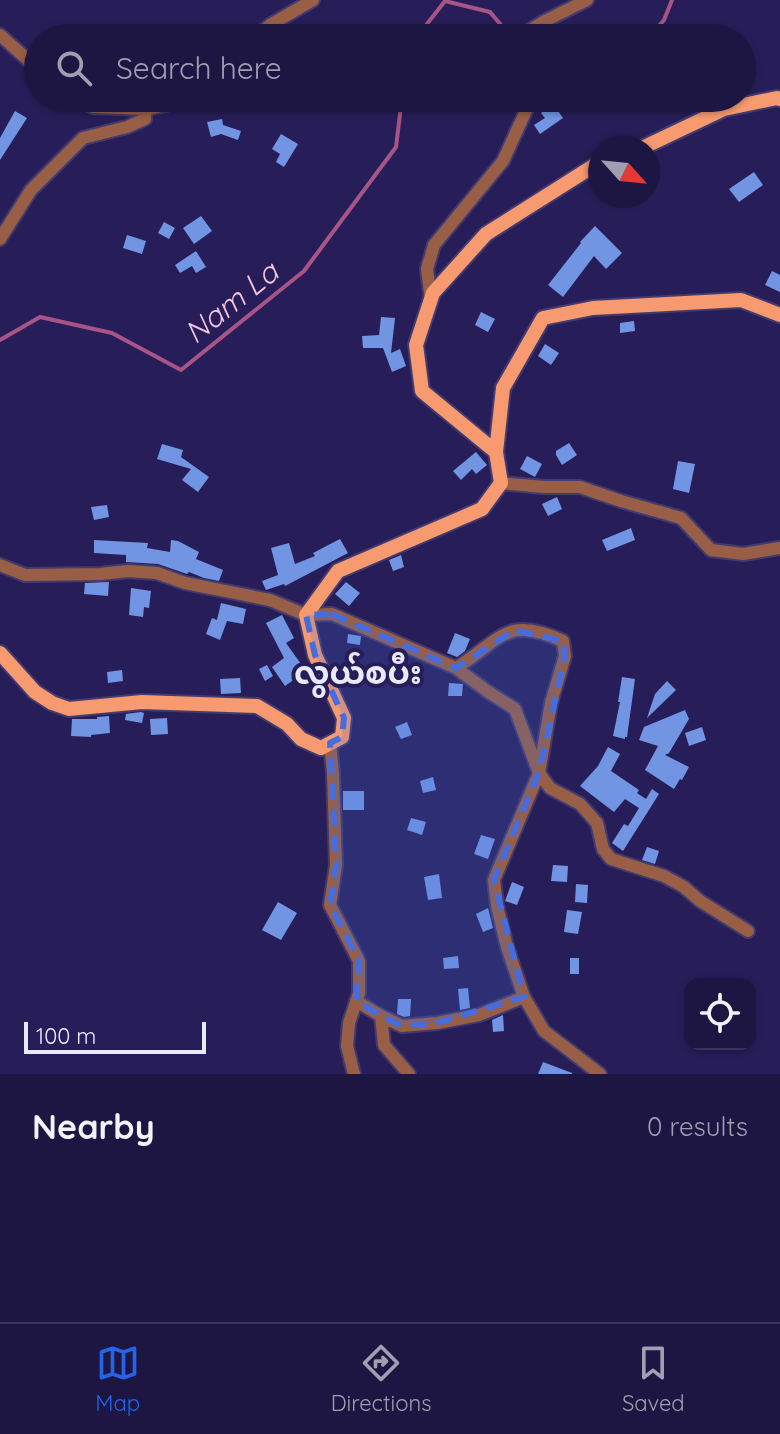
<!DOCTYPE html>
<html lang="en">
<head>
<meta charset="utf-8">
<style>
	body { margin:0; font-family:Quicksand,"Noto Sans Myanmar",sans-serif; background:#251f4a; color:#f1f3f6 }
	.controls { position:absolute; right:24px; bottom:24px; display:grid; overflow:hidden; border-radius:16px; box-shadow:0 2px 6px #0004 }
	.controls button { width:72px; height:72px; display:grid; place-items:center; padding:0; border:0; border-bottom:2px solid #3b355c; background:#1d1643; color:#f1f3f6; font:40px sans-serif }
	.compass { position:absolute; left:588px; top:136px; width:72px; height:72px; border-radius:50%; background:#1d1643; box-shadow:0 2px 6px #0004; rotate:117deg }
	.scale { position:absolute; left:24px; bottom:20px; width:182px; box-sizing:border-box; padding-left:8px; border:4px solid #e9eaf9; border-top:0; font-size:22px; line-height:28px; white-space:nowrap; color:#e9eaf9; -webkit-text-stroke:6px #271e59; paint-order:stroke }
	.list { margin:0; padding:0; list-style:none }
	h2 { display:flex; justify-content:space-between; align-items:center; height:104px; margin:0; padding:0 32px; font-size:34px }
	h2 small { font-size:26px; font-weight:400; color:#a09fb2 }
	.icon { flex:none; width:44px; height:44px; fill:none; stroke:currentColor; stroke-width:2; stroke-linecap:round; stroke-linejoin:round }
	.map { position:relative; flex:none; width:780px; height:1074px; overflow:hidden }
	.search { position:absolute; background:#1d1643; box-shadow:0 2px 6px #0004; left:24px; right:24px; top:24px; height:88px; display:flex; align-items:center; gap:20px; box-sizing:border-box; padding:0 28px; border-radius:44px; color:#a09fb2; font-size:30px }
	.sheet { height:248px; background:#1d1643 }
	nav { display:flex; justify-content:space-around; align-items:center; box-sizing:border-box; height:112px; border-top:2px solid #3b355c; background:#1d1643; font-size:22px; color:#a09fb2 }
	nav a { display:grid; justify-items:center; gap:4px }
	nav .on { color:#2563eb }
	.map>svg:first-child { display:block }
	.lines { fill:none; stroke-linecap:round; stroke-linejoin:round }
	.stream { stroke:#a75586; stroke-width:4 }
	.building { fill:#7295e3 }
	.minor-casing { stroke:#423b6f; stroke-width:16 }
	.major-casing { stroke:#423b6f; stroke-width:18 }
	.minor { stroke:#985f46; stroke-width:12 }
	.major { stroke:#f79a70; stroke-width:14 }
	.marked { fill:#466ddf; fill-opacity:0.2; stroke:#466ddf; stroke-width:6; stroke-dasharray:16 10; stroke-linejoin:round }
	.labels { text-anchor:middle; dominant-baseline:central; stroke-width:8; stroke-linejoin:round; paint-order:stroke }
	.water-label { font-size:30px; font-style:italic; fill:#f4c6df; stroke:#271e59 }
	.quarter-label { font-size:32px; font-weight:bold; fill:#e9eaf9; stroke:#271e59 }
</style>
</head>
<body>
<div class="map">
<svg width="780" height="1074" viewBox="0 0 780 1074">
	<rect width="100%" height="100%" fill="#271e59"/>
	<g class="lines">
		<path class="stream" d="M416,38L445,1L490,12L512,38
			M580,38H587
			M649,38L664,20L672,0
			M0,340L40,317L112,333L181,370L304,271L396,147L402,98"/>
	</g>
	<path class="building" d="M553,104L563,118L540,134L534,125L545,118L541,113Z
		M15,111L27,118L0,160V138Z
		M222,119L223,125L241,131L238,140L221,134L211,137L207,122Z
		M281,134L298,144L284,167L276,162L280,154L272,149Z
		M754,172L763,185L739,202L729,189Z
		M201,216L212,231L194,244L183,228Z
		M164,222L175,228L169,239L158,233Z
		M595,226L622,253L606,269L594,256L563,297L548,285L581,243L580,242Z
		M127,235L146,241L142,254L123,248Z
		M196,251L206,267L196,273L192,266L180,273L175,265Z
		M772,271L780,275V292L765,285Z
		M481,312L495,319L488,332L475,325Z
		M381,317L395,318L391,353L400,349L406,366L392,372L383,348H363L362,336L379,335Z
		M634,321L635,331L620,333V323Z
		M545,344L559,353L551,365L538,356Z
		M569,443L577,455L562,465L556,455V451Z
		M162,444L183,450L181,457L209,477L198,492L182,480L191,469L157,459Z
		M476,452L487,465L476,474L472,469L461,480L453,471Z
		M527,456L542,464L535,477L520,469Z
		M678,461L695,464L689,493L673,489Z
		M557,497L562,509L548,516L542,504Z
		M107,505L109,517L94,520L91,507Z
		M631,528L635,540L607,551L602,540Z
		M340,539L348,553L285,586L284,584L266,590L262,581L278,575L271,548L289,543L295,564L315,556L313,553Z
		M94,540L148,543L147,548L170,552L171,540L178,541L199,552L196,559L223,570L219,581L204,578L189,572L187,574L158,564L126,562V555L94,553Z
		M401,555L404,567L393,571L389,560Z
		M109,582L108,596L84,594L85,583Z
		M346,582L360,593L349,606L335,594Z
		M131,588L151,591L149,608L144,607L143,617L129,615Z
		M221,603L246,609L243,624L227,621L220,640L206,634L212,618L217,620Z
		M282,615L294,638L286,643L306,671L285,686L272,667L284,658L266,623Z
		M455,633L470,639L465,651L457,657L447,653Z
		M348,634L361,636L360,645L347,643Z
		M267,665L273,676L265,681L259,669Z
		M122,670L123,681L108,683L107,672Z
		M622,677L635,679L627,737H625V739L613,736L620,702H618Z
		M240,678L241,693L221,694L220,679Z
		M667,681L676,690L647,718L655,694Z
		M449,683L463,684L462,696H448Z
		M685,710L689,719L669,753L665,755L689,767L682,780L680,779L674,789L645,770L658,746L639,740L644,727Z
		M141,712L144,713L142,723L125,720L126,714Z
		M109,716L110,733L91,735V737L71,736L72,719H97V717Z
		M167,718L168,734L151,735L150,719Z
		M407,722L412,735L401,739L395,727Z
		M702,727L706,740L689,746L685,733Z
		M608,747L620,754L611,771L639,790L637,793L646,799L652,789L659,794L623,851L612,843L624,824L628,826L639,808L625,799L614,812L580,786L598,766Z
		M433,777L436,790L423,793L420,781Z
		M343,791H364V810H343Z
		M411,818L426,822L422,835L407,830Z
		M481,835L495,839L488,859L474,854Z
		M647,847L659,851L655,864L642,860Z
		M553,865L568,866L567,882L551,881Z
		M439,874L442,898L428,900L424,877Z
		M512,882L524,887L517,905L505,901Z
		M576,884L588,885L587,903L575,902Z
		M278,902L297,913L281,940L262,930Z
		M488,908L493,928L483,932L476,914Z
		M567,910L582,912L578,934L564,932Z
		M458,956L459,968L444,969L443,958Z
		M570,958H579V974H570Z
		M468,988L470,1008L460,1010L458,989Z
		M398,999H411L410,1016L404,1017L397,1014Z
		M503,1015L504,1031L493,1032L492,1020Z
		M543,1062L572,1073V1074H538Z"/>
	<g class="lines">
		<defs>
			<path id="minor" d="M0,35L38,69
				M255,38L270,25L313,0
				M517,38L543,22L587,0
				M73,98L93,107L146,109L171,104L182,98
				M0,239L31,190L83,138L127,127L145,119L146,109
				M431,300L427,269L434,245L503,161L529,104L528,98
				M501,483L544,487H580L621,501L681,518L711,550L743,554L780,548
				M0,565L25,575L100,574L128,571L157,573L185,583L270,600L306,615L332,614L456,668L487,691L515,709L539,773L550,788L580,804L597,823L603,849L611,859L664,876L684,887L700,901L748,931
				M456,668C500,641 506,614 563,641L565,656L551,703L539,773L494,880L497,906L507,947L524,997L544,1031L600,1074
				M330,743L333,773L336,865L330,905L359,961V993L349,1023L347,1046L354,1074
				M356,1001L381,1016L402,1026L437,1023L479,1015L524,997
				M381,1016L384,1045L409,1074"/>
			<path id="major" d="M642,148L724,109L777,98L780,99
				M496,452L503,388L543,318L593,308L741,300L780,315
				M0,653L35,692L52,703L69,709L142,702L257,706L287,724L301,739L321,748L342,737L344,718L315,655L306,615L338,571L482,509L501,483L496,452L422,391L416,345L433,293L486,234L595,165L600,164"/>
		</defs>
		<use href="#minor" class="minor-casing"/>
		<use href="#major" class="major-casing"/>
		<use href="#minor" class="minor"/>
		<use href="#major" class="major"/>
	</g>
	<path class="marked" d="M332,614L456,668L514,630L563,641L565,656L539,773L494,880L524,997L437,1023L402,1026L381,1016L356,1001L359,961L330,905L336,865L330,743L342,737L344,718L315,655L306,615Z"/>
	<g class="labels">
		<g class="water-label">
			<text transform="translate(231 302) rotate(-39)">Nam La</text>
		</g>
		<g class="quarter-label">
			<text x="358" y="672">လွယ်စပီး</text>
		</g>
	</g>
</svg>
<div class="controls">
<button><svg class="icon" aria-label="locate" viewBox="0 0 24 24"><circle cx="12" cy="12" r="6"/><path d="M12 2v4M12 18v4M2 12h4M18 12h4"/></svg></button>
</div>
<svg class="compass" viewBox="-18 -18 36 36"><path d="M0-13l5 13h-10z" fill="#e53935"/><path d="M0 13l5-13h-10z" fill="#a09fb2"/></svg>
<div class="scale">100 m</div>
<div class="search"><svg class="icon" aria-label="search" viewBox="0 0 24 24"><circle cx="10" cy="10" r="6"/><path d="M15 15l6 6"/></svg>Search here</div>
</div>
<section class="sheet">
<h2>Nearby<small>0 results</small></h2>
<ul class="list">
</ul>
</section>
<nav>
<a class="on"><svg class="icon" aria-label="map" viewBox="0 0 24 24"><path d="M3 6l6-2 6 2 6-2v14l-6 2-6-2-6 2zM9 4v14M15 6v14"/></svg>Map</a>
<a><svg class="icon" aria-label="directions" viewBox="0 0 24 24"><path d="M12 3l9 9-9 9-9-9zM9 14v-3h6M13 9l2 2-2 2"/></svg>Directions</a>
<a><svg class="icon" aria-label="saved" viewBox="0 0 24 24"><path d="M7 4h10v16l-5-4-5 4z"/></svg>Saved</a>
</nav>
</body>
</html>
